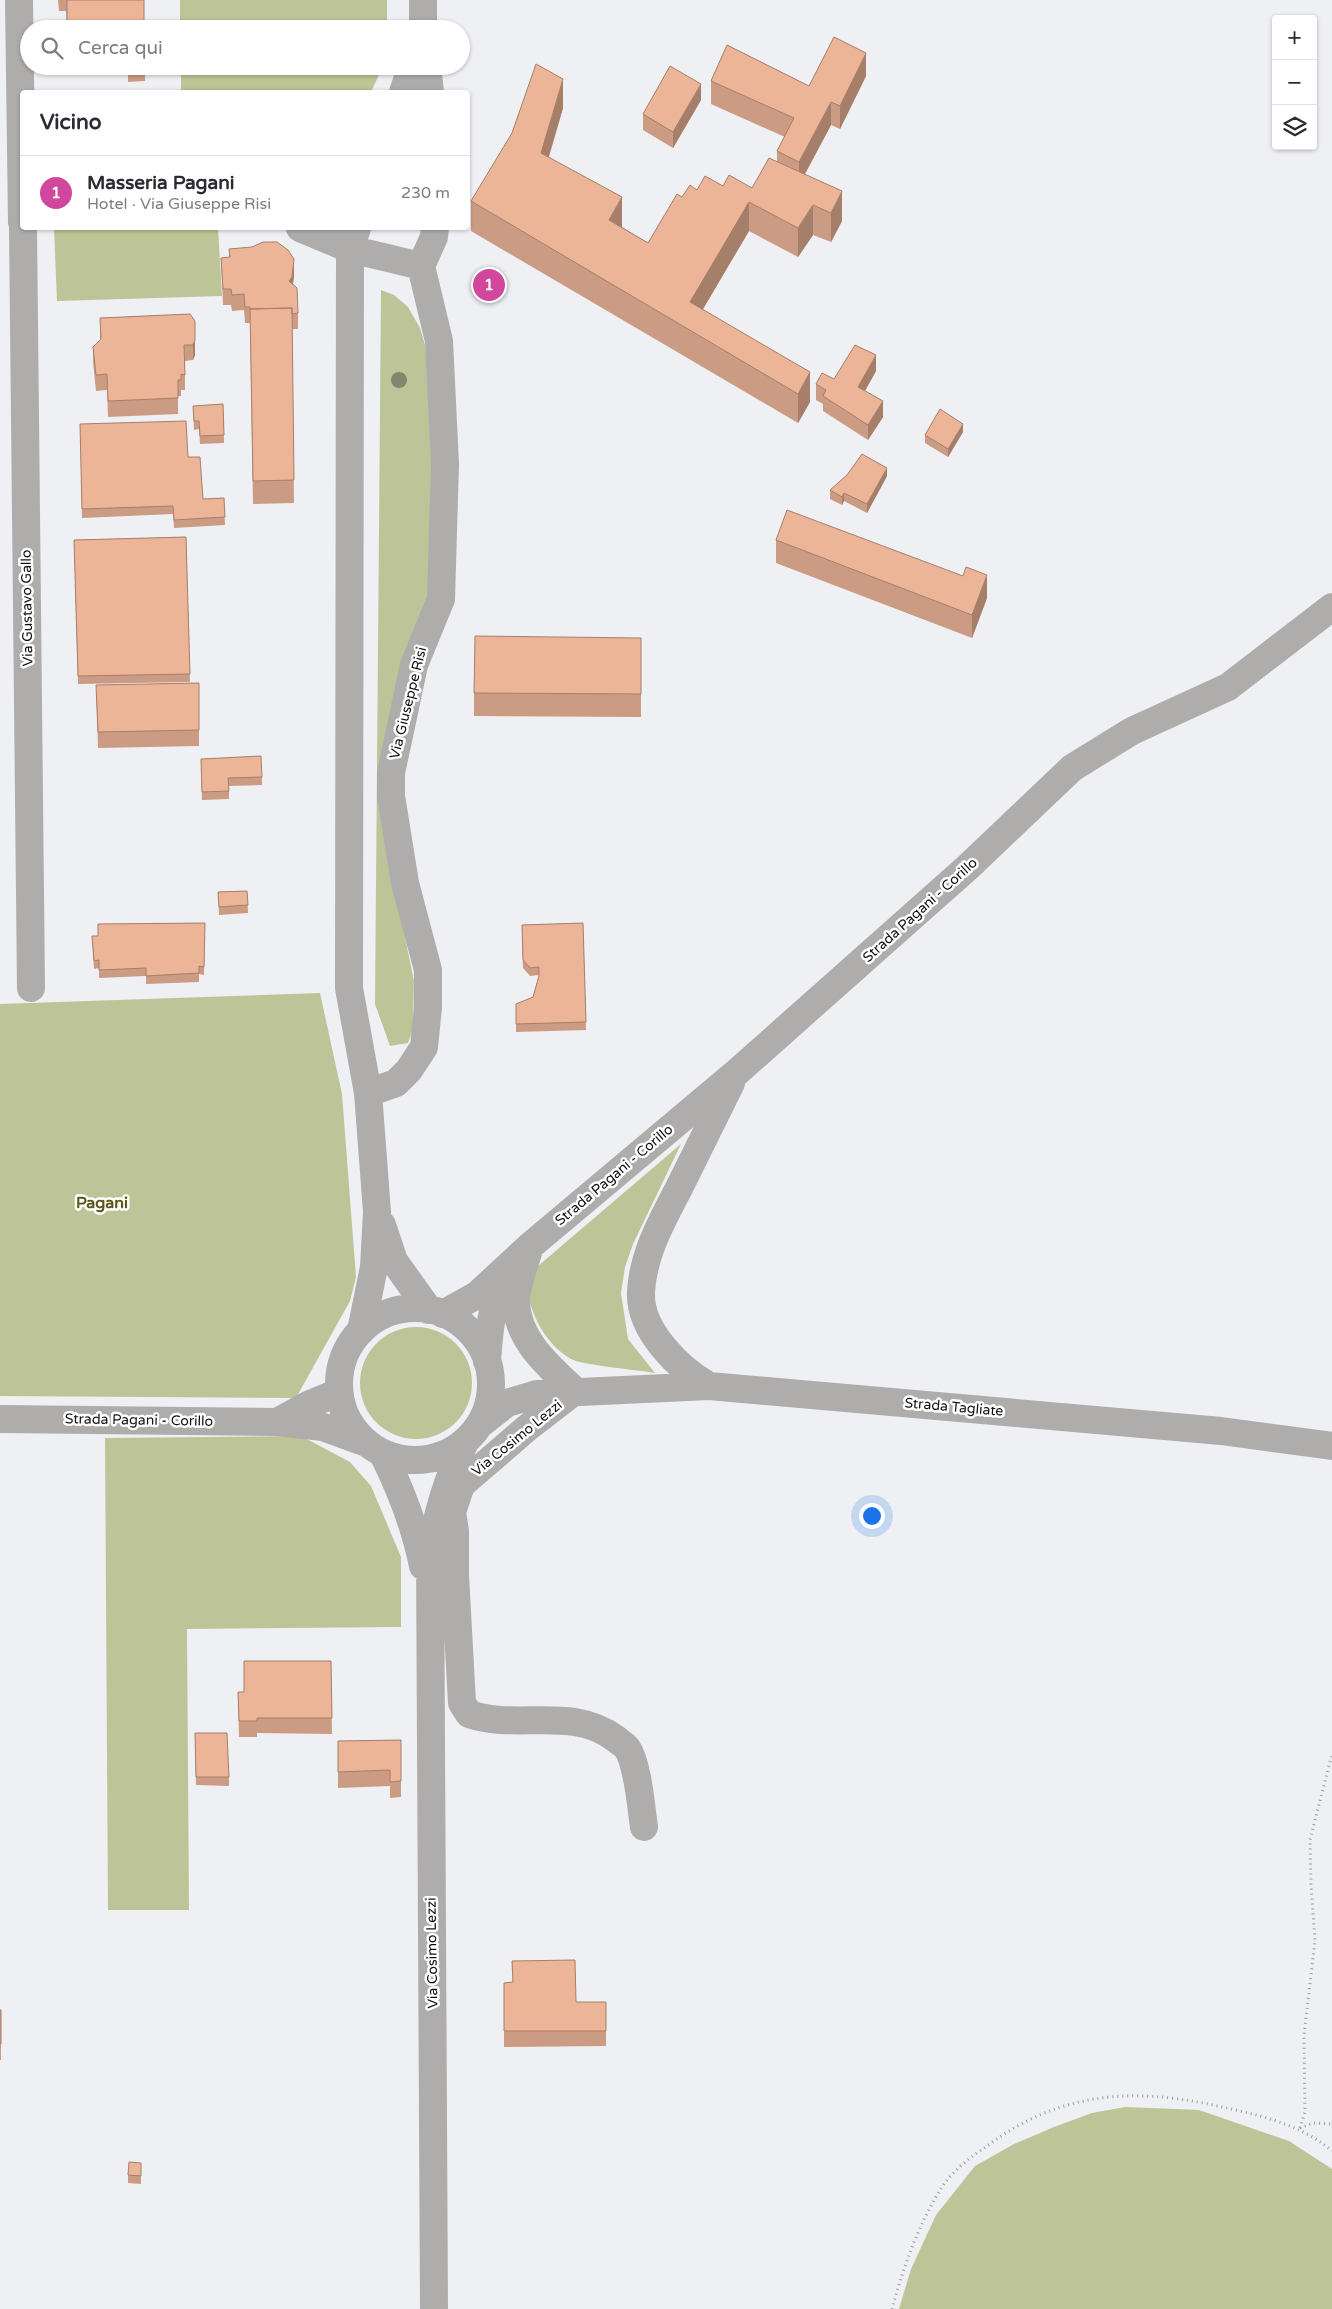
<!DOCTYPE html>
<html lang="it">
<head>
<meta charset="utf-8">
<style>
	body { margin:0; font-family:"Varela Round",sans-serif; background:#f2f2f3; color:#2b2b33 }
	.controls { position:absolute; right:15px; top:15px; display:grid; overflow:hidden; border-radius:5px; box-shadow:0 1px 4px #0004 }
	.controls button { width:45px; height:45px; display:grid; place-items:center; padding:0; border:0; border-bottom:1px solid #e1e1e2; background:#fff; color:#2b2b33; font:25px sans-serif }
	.you { position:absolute; left:871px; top:1515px; width:18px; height:18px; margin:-12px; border:4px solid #fff; border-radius:50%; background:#1a73e8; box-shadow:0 0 0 8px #1a73e833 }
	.badge { display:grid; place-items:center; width:32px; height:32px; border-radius:50%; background:#ea580c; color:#fff; font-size:16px; font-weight:700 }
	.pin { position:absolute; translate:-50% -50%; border:2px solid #fff; box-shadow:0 1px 5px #0006 }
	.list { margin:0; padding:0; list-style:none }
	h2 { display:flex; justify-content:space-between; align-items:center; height:65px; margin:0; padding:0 20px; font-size:21px }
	h2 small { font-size:16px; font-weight:400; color:#7c7c81 }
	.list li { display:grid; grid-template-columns:32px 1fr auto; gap:15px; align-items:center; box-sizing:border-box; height:75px; padding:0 20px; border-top:1px solid #e1e1e2 }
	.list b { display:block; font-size:19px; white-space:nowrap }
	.list p { margin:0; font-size:16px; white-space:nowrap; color:#7c7c81 }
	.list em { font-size:16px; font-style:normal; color:#7c7c81 }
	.icon { flex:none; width:28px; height:28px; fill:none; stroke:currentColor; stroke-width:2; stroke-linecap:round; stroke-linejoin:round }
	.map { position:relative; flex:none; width:1332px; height:2309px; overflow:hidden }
	.search { position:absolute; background:#fff; box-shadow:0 1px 4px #0004; left:20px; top:20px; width:450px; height:55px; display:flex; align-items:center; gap:12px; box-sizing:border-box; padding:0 18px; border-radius:28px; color:#7c7c81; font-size:19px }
	.panel { position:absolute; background:#fff; box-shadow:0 1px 4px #0004; left:20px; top:90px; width:450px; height:140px; border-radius:5px }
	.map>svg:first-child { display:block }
	.green { fill:#bdc497 }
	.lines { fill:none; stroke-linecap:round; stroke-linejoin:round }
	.path { stroke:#9a9b9e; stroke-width:3; stroke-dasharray:1 4; stroke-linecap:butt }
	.minor { stroke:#afacac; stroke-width:28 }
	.tree { fill:#83856f }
	.wall { fill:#cb9c83 }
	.shaded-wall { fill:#a57f6a }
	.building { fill:#ecb598; stroke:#a57f6a }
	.labels { text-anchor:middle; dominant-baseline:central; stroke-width:5; stroke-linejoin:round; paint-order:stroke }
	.street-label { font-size:14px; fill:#0f1011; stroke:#fff }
	.quarter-label { font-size:16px; font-weight:bold; fill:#5d5417; stroke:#fff }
</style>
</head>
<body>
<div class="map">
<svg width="1332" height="2309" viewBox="0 0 1332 2309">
	<rect width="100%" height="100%" fill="#eff0f4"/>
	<path class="green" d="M180,0H387V29H180Z
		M181,66H383L371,92H181Z
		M54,228H218L222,296L57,301Z
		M381,290L394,295L408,307L420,328L425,345L428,373L432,462L434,578L391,710L399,908L414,981L413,1029L408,1043L390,1046L375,1004Z
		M320,993L342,1094L356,1277L350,1301L296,1398L0,1396V1004Z
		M681,1144L633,1244L625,1267L621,1293L628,1339L655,1373C640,1370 580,1365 571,1359C545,1344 532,1316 526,1288L538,1266Z
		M360 1383a56 56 0 1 1 112 0a56 56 0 1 1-112 0Z
		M301,1436L350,1462L371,1486L401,1557V1627L187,1629L189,1910H108L105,1438Z
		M1125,2107L1199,2110L1289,2141L1332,2169V2309H899L911,2269L936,2215L975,2166L1014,2144L1054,2127L1092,2113Z"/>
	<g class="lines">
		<path class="path" d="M1300,2128L1305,2112L1304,2035L1315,1941L1311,1884L1310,1840L1332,1754
			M1300,2128L1313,2123L1332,2124
			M892,2309C903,2268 919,2223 942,2187C953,2170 971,2157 987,2146C1058,2093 1129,2087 1213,2105C1254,2114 1300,2123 1332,2151"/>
		<path class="minor" d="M19,0L22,222
			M423,0V29
			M427,66L430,92
			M403,92L412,66
			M23,228L31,988
			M300,228L350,249L421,266
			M357,228L350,249L349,988L368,1093L377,1212L374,1267L361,1331
			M368,1093L396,1083L409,1070L424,1047L428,1007V970L405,883L391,796V773L414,665L441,599L445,464L439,341L421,266L434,237L435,228
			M382,1225L394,1261L429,1310
			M530,1246C526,1261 515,1288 516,1303C518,1341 549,1366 575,1391
			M339 1384a76 76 0 1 1 152 0a76 76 0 1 1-152 0Z
			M443,1314L477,1295L530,1246L736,1073L968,867L1072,768L1132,731L1228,687L1332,607
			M487,1361C490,1325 490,1302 512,1272
			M709,1386C679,1369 639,1330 641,1292C643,1253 663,1219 680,1186C697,1151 714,1117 731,1083
			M575,1391L527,1428L461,1485L452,1512L455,1531V1575L462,1703L469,1714C518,1731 571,1705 616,1739C619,1742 625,1745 627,1748C638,1764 641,1807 644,1827
			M0,1419L277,1422L323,1427L367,1443
			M277,1422L308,1405L339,1392
			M479,1425L507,1403L537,1394L709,1386L1221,1431L1332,1446
			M383,1454C401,1490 415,1526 423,1566
			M434,2309L430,1555C437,1513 447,1480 465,1442"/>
	</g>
	<circle class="tree" cx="399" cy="380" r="8"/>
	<path class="wall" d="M58,0H127L144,29H58V23L67,22L66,11H59Z
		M69,66H145V81L128,82V69L73,67Z
		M866,76L840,129L831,125L805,174L842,221L831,242L813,235L798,257L749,231L703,309L810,402L798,423L471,231V201L563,108L549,157L622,227L648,243L682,197L697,190L723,186L752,188L777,161V151L785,137L711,104V81L809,86Z
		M701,100L673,148L643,130V114Z
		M229,249L294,275L293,284L298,313V329H292L294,503L253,504L250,323H245L244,310L232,311L231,305H223L221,258L229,257Z
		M190,314L195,355L193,360L185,361V390H181V396H178V414L108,417L107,390L96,391L93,362V347L100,340V318Z
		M876,371L865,391L883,417L868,440L823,411V404L816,400V384L834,379Z
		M223,404L224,443L200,444L199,429L194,430L193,406Z
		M80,424L188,457L203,499L224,498L225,525L174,528L173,514L82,518Z
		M963,432L948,457L925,443V435Z
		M887,476L867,513L844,501L842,505L830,499V490Z
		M186,537L190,682L78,684L74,540Z
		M776,540L987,598L972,638L776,563Z
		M641,638V717L474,716V693Z
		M199,683V746L98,748L96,685Z
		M201,759L262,777V785L229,786V799L202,800Z
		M247,891L248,913L219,915L218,892Z
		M205,923L204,975L199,974V982L146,984V976L99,978V968L94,969L92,936H98V924Z
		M583,923L586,1030L516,1032V1004L533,997L539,975L530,976L523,968L522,925Z
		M331,1661L332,1734L257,1733V1737H239L238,1692H244Z
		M195,1733L229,1777V1786L196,1785Z
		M401,1740V1797L390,1798V1786L338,1788V1741Z
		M512,1961L576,2002H606V2046L504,2047V1983L513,1982Z
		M0,2010H1V2060H0Z
		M141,2163V2184L128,2183V2175Z"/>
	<path class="shaded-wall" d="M866,53V76L840,129V106Z
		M563,79V108L541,182V153Z
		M701,84V100L673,148V132Z
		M831,102V125L799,185V162Z
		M842,191V221L831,242V213Z
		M622,197V227L609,250V220Z
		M749,202V231L690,331V302Z
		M813,205V235L798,257V228Z
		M294,259V275L292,293L289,281Z
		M195,340V355L193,360V345Z
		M876,355V371L858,403V387Z
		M810,372V402L798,423V394Z
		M883,401V417L868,440V425Z
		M963,424V432L948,457V449Z
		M887,468V476L867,513V504Z
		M844,493V501L842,505V497Z
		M987,575V598L972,638V615Z"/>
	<path class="building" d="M67,0H144V29H59L58,23L67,22Z
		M834,37L866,53L840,106L831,102L799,162L777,151L794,118L711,81L727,45L809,86Z
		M536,64L563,79L541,153L622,197L609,220L648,243L677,194L682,197L690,185L697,190L705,176L723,186L729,175L752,188L769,158L842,191L831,213L813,205L798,228L749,202L690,302L810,372L798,394L471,201L512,133Z
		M670,66L701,84L673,132L643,114Z
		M263,242H277L288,250L294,259L292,277L289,281L297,288L298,313L292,314V308L250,309V307H245L244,294L232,295L231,289H223L221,258L230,257L229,249L252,247Z
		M292,308L294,480L253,481L250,309Z
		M190,314L195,321V340L193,345H184L185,375L181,374V380H178V398L108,401L107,374L96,375L93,347L101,339L100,318Z
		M855,345L876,355L858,387L883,401L868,425L823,396L826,390L816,384L822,373L834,379Z
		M223,404L224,435L200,436L199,421H194L193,406Z
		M940,409L963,424L948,449L925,435Z
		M186,421L188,457H200L203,499L224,498L225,517L174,520L173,506L82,509L80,424Z
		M862,454L887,468L867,504L844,493L842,497L830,490L847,475Z
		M787,510L963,576L966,567L987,575L972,615L776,540Z
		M186,537L190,674L78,676L74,540Z
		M475,636L641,638V694L474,693Z
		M199,683V730L98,732L96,685Z
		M261,756L262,777L228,778L229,791L202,792L201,759Z
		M247,891L248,905L219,907L218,892Z
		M205,923L204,967L199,966V973L146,976V968L99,970V960L94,961L92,936H98V924Z
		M583,923L586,1022L516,1024V1004L533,997L539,976V967L530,968L523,960L522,925Z
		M244,1661H331L332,1718H257V1721H239L238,1692H244Z
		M195,1733H227L229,1777H196Z
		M401,1740V1781L390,1782V1770L338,1772V1741Z
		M575,1960L576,2002H606V2031H504V1983L513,1982L512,1961Z
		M0,2010H1V2044H0Z
		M129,2162L141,2163V2176L128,2175Z"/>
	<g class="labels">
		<g class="street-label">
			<text transform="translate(27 608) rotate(-91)">Via Gustavo Gallo</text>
			<text transform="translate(408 703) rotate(-76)">Via Giuseppe Risi</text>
			<text transform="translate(920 910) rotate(-42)">Strada Pagani - Corillo</text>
			<text transform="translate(614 1175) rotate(-40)">Strada Pagani - Corillo</text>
			<text transform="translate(954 1407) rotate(5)">Strada Tagliate</text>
			<text transform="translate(139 1420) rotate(1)">Strada Pagani - Corillo</text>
			<text transform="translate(517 1438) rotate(-39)">Via Cosimo Lezzi</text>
			<text transform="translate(432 1953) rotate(-91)">Via Cosimo Lezzi</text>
		</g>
		<g class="quarter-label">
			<text x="102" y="1203">Pagani</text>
		</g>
	</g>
</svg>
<div class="controls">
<button>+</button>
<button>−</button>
<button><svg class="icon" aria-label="layers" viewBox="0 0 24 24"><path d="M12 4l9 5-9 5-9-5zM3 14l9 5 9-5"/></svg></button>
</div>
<div class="you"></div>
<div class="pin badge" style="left:489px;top:285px;background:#d1479c">1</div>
<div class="search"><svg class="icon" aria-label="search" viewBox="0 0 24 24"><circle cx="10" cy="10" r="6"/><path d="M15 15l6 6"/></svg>Cerca qui</div>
<section class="panel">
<h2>Vicino<small></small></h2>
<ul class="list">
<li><span class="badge" style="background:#d1479c">1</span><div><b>Masseria Pagani</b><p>Hotel · Via Giuseppe Risi</p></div><em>230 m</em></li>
</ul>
</section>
</div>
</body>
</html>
